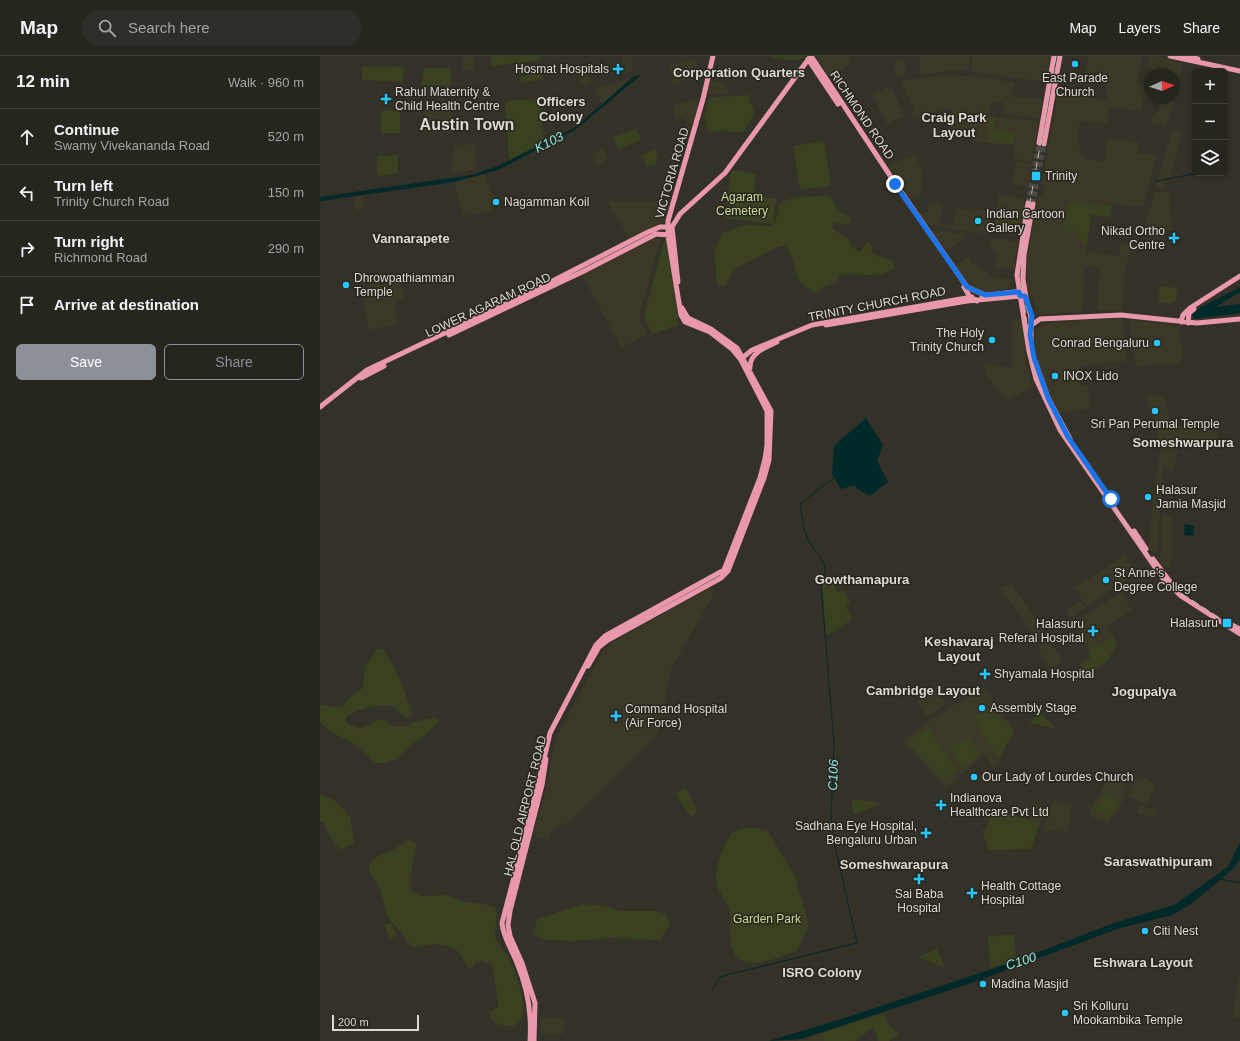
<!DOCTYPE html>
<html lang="en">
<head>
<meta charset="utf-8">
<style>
	body { margin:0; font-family:Arial,sans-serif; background:#2e2d27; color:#f1f3f6 }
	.controls { position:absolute; right:12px; top:12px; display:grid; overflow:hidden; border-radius:6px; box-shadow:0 2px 6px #0003 }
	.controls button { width:36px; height:36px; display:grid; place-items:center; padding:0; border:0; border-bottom:1px solid #42423c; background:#26251e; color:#f1f3f6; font:20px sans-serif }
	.compass { position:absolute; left:824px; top:12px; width:36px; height:36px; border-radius:50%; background:#26251e; box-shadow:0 2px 6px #0003; rotate:87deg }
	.scale { position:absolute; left:12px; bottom:10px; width:87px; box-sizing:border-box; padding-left:4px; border:2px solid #dad9d3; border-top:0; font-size:11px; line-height:14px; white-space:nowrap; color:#dad9d3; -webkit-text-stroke:3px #29271e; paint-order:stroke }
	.stop { position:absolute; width:12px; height:12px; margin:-9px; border:3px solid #1a73e8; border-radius:50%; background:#fff }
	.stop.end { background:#1a73e8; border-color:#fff; box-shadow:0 1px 4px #0008 }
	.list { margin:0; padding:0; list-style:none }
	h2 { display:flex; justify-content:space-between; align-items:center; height:52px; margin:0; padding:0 16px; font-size:17px }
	h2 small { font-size:13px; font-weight:400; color:#a4a5a4 }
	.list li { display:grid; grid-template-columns:26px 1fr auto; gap:12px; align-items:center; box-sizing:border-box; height:56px; padding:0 16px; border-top:1px solid #42423c }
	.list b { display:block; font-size:15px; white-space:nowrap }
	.list p { margin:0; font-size:13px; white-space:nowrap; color:#a4a5a4 }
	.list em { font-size:13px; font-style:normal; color:#a4a5a4 }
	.actions { display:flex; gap:8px; padding:12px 16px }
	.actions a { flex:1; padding:9px 0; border:1px solid #8c9099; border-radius:6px; text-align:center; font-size:14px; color:#8c9099 }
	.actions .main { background:#8c9099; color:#fff }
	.icon { flex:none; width:22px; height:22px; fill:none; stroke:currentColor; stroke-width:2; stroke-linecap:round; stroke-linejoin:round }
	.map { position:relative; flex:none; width:920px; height:985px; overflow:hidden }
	header { display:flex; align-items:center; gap:24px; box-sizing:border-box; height:56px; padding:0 20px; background:#26251e; border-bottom:1px solid #42423c }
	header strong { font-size:19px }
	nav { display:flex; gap:22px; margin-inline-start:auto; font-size:14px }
	.search { width:280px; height:36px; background:#2e2d27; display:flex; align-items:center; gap:10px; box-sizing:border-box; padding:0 14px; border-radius:22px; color:#a4a5a4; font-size:15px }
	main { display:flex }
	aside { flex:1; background:#26251e }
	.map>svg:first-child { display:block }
	.built { fill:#3b3828 }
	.green { fill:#394121 }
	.water { fill:#002929 }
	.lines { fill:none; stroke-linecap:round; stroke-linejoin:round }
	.stream { stroke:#002929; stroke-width:1 }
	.major-tunnel { stroke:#4c4a42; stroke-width:5; stroke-dasharray:5 2.5; stroke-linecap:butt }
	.major { stroke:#e998ab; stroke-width:5 }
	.rail { stroke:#bbbab4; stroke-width:1; stroke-dasharray:8 4; stroke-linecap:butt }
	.route { stroke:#1a73e8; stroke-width:5 }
	.poi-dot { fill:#27c8ff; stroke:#29271e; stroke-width:1.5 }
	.labels { text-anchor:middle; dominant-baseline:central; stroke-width:3; stroke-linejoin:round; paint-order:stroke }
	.poi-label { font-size:12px; fill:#dad9d3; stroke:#29271e; text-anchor:start }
	.street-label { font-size:12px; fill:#dad9d3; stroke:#29271e }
	.park-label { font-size:12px; fill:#cada9a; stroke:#29271e }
	.neighbourhood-label { font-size:13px; font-weight:bold; fill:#dad9d3; stroke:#29271e }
	.water-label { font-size:13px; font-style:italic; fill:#8ce6e5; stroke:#29271e }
	.district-label { font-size:16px; font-weight:bold; fill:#dad9d3; stroke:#29271e }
</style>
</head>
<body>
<header>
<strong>Map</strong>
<div class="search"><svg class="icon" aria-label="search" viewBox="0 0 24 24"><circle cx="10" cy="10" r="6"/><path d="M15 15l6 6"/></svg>Search here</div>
<nav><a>Map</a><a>Layers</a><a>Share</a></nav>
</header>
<main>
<aside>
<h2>12 min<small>Walk · 960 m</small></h2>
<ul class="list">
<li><svg class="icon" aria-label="ahead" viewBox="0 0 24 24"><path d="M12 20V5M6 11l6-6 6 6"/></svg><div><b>Continue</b><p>Swamy Vivekananda Road</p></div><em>520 m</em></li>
<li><svg class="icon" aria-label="left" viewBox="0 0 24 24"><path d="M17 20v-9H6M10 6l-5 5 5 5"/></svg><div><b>Turn left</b><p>Trinity Church Road</p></div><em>150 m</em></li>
<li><svg class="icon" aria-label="right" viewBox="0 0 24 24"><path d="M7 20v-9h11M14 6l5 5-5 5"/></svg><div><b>Turn right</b><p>Richmond Road</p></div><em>290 m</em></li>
<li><svg class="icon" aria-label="arrive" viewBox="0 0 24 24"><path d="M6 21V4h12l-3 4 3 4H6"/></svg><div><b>Arrive at destination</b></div></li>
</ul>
<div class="actions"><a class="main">Save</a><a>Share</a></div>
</aside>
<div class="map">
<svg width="920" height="985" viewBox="0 0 920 985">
	<rect width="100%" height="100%" fill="#333128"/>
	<path class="built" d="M143,0H154V14H143Z
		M302,0H311L313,16L305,18Z
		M496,0H528L531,8L508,21Z
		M600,0H650L649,13L600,18Z
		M652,0H731L726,26L651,16Z
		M768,0H822L818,28L830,30V42H854L855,40L846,70L831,67L832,59H837L841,44H822L821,54L789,52L788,68L762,65L759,70L757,85L760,86L759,98L764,100V103L784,106L787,83L820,86L817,97L837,99L823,150L772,148L766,196L799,200L800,187L812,189L805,214L802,254L777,255L780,212L765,210L762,256L720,259L707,232L706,206L718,141H723L725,129L721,128L738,37L789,45L784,27L764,24Z
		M829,0H836L863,7L855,37H854V18H846V16L828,12Z
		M376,2L380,20L354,28L348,10Z
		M585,4V19L576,20L574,5Z
		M266,9L271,27L261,29L257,11Z
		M621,19L650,20L694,26L692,41L723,43L719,62L684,58L683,46L670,47L669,87L653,86L652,75L631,83L627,72L636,68L630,52L594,64L591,57L594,55L581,25Z
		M313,21L282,49L275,32Z
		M390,24L402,27L411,37L387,38Z
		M571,30L585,60L567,68L552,39Z
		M380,42L374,65L368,68L364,61L356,63L352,49Z
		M104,54H131V77H104Z
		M675,61L719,65L712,106L693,102L695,77L673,75Z
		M373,69L369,83L362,85L359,74Z
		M852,74L862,78L849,123L845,124L844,132H836Z
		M155,88L156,114L131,118L134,89Z
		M283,92L289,103L277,110L271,99Z
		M594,99L603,113L600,144L589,142L568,110Z
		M696,105L712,108L708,131L692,128Z
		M164,118L175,145L172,147L171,155L143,160L134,126Z
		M835,136H849L852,174L846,175L825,170Z
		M679,138L705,143L702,161L670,156L666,178L608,169L599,157H608L609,146L623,148L620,167L633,169L636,152L652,155L653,152L676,156Z
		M45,139L42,154L35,155L34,141Z
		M287,145H352L346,162L341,167L309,182Z
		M613,174L645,178L642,187L641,185L626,194L611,175Z
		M339,181H342L321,252L320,265L328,278L301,292L261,217Z
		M670,182L698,186L694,213L675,212L677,199L669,187Z
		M648,200L652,207L672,221L692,223L691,228L684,235L669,236L661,235L649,230L635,210Z
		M81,224L84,243L74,245L78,268L49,274L41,232Z
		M802,261L807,305L759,310V329H768L770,353L738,357L724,328L714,288V277L718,271L727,267Z
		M703,262L706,309L714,331L687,344L664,317L666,308L692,312V264Z
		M812,264L858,270L864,304L860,305V307L816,310L809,267Z
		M826,339L844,341L851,369L898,376L896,393L858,390L854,414L843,411L837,496L830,495L829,493L833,437L841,392Z
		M842,459H851L853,478L851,511H843L840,506Z
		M805,499L817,517L767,550L754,532Z
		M692,528L725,577L717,583L680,532Z
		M389,532L393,534V540L352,611L348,627L342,668L335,682L248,766L232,773L229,783L213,780L227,730L232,697L237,680L283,594L291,587Z
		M801,536L812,554L787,571L793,580L769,594L752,568Z
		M761,545L766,552L750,563L745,555Z
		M729,584L743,605L731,613L717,592Z
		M663,630L694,675L674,714L664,698L626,732L582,684Z
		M616,633L626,648L607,661L597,646Z
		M790,719L809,730L798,755L788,768L769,760L770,754Z
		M817,719L836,728L827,748L807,740Z
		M733,745L752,750L748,776L723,774Z
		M712,746L726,752L720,767L708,763Z
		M820,749L837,755L834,762L817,757Z
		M920,916V962H912Z
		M220,962H244V978H219Z
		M501,977L503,985H476Z"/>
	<path class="green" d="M171,0H220L221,4L171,10Z
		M449,0H484V2C472,6 461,4 449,0Z
		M42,10L84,11L83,26L42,24Z
		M104,12H131V30L102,29Z
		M222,17L223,23L201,27L200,20Z
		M430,39C429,45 431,46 433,51C436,59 428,70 423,76L418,77L404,74L389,76C382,66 384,49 392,41Z
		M218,43L225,86L189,105L185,45Z
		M61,54L80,55V77H61Z
		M669,60L675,61L674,74L696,77L694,89L669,87Z
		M317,72L321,84L298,93L293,81Z
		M504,85L511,130L480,134L473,90Z
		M337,92L336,110L326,109L322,99Z
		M78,99V117L57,120V100Z
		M413,114L436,118L434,139L456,143L453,168L405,162L411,115Z
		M508,140L512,143L517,153L530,161V166L525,168L515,167L512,171C518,179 530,179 531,190L540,196L546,187H551L552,198L572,204L574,208L573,213C556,224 539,216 521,219L516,227L501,232L497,236H492L479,225L469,194L465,190H460L418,211L410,219L407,229L402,231L397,228L394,195L402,177L424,169L452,170C458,164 457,153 462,145L477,141Z
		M749,147L792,149L791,161L771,159L767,192L754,173H749L748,177L742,176Z
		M677,158L701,162L699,172L675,168Z
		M345,182L348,183L358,258L357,270L332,278L325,265V255Z
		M840,230L857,232L856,245L850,248L838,246Z
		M511,520L517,536L524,534L530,547L526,550L532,563L514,576L506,578L502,528L506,522Z
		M793,580L797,589L786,606L767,619L760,608L770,601L768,595Z
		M57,593H62C71,600 91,647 92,660L87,662C83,659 79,655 75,652C64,645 35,654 26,661V666C42,677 44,670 59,664H64L73,670L84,671L93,666L116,661L119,665L108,677L92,688L75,704L65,707H55L35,688L11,676L0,666V650L4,648L13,652L23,650L30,641L43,632L45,611Z
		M668,651L674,660L678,657L684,666L687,664L694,675L679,702L653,662Z
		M720,657L737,673L709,667Z
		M609,672L637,714L623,724L587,686Z
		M649,682L660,699L644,713L629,690Z
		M366,731L377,756L371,761L355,738Z
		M784,736L800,745L789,762L774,755Z
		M0,738L16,745L30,761L34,787L21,794L13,786L4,767L0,766Z
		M532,743L563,747L533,759Z
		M672,753L720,767L711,793L669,794L662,775L667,771Z
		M431,771L448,775L475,820L487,861L488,871L477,895C465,899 437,911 425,906C404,898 413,871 409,854C407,845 399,838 397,829C393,816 403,789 411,778C416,773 424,772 431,771Z
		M91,784L97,788L89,826L92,835L101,840L128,839L144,846L159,847L175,851C180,861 173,871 176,882C178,888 184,894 188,900C196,914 207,947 202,963L193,970C183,969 171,970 170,957C172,954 176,953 178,950C179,948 173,913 172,909L162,905L156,906L153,911L149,913L138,895L127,890L116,888L95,891L90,890L82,877L71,866L77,880L70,883L64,869L71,866C63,854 64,842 59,831C56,825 49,818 49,812C51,800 64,798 73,794C79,791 84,785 91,784Z
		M262,848L285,850L301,855H335L346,858L350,868L340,884L293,882L251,885L225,884L213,878L217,863Z
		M694,878L696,905L670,912L668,881Z
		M617,893L625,912L598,901Z
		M564,957L570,970L579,978L569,985H558L554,971L535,985H503L501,977Z"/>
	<path class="water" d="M321,19L255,74L178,114L134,126L0,145V141L152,119L178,110L256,71L313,21Z
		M920,231V236L895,251L920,248V257L873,263L872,256Z
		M546,362L563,389L557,405L568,426L550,440L536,432L535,429L521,433L512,418L514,390Z
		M865,468L874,470L873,480L864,479Z
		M920,787V803L913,813L871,848L852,859L800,872L651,927L481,983L449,985L531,960L696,905L794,867L854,849L908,811Z"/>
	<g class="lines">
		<path class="stream" d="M837,125L878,117
			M901,823L920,827
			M392,934L400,921L406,919L537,887L515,790L511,761L514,688L501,529C513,504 494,499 486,479C483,471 482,457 480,448L515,421"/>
		<path class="major-tunnel" d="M708,147L719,87
			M713,148L724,88"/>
		<path class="major" d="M491,0L577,130L647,231L665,239
			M850,0L920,15
			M865,0L878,3
			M488,3L518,48
			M719,87L734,0
			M724,88L740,0
			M708,147L697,219L709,295L716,323L740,374L844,524L861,540L920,578
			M352,171L358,226
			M352,171L360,158L405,117L490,1
			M644,231L650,241L657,245
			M662,240L702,235
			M861,266L863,259L870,252L920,220
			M868,267L869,257L874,253
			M506,269L647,245L702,240
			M710,270L720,263L801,259L877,267L920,263
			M129,279L262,216L336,178L350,179
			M711,284V261L706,242L703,223L704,199L713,148
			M421,303L432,294L492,269L652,241
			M715,305L728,342L750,383
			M430,312C429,297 446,291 457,286
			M41,322L64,310
			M0,351L47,314L213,235L328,176L340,171H349
			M814,475L826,493
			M833,503L851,527
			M908,567L920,573
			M268,610L279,591L288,584L401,522L408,515L444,422L449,404L451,355L417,292L391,273L368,262L362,252
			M210,985C212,957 208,933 197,907C192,894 183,881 182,867L218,729L230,677L276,589L285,580L404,514L440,422L445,403L447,389V355L421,304L412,293L390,276L365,266L361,259L348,179V165L383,43L393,0
			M214,985L215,947L202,907L190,880L188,869L190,855L222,729L226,703"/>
		<path class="rail" d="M736,0L703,186L701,220L711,301L725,341L743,378L821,489L853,532L920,575"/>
	</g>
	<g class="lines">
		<path class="route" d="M575,128L647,231L665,239L699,236L700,240H705L712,260L710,279L714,302L728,342L748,381L791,443"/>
	</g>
	<g class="poi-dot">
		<circle cx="755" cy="8" r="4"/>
		<path d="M296 7h4v4h4v4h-4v4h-4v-4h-4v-4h4z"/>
		<path d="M64 37h4v4h4v4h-4v4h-4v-4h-4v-4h4z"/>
		<rect x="711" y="115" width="10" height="10" rx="2"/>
		<circle cx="176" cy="146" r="4"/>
		<circle cx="658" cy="165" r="4"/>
		<path d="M852 176h4v4h4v4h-4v4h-4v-4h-4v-4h4z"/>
		<circle cx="26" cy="229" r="4"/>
		<circle cx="672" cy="284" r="4"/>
		<circle cx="837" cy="287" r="4"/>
		<circle cx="735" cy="320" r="4"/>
		<circle cx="835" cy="355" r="4"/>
		<circle cx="828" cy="441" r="4"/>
		<circle cx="786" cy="524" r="4"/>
		<rect x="902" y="562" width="10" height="10" rx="2"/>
		<path d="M771 569h4v4h4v4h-4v4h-4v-4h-4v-4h4z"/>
		<path d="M663 612h4v4h4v4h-4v4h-4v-4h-4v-4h4z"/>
		<circle cx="662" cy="652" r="4"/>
		<path d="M294 654h4v4h4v4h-4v4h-4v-4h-4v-4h4z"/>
		<circle cx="654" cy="721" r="4"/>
		<path d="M619 743h4v4h4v4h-4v4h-4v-4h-4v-4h4z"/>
		<path d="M604 771h4v4h4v4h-4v4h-4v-4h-4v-4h4z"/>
		<path d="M597 817h4v4h4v4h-4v4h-4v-4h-4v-4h4z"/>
		<path d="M650 831h4v4h4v4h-4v4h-4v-4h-4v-4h4z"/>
		<circle cx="825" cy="875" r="4"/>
		<circle cx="663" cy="928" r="4"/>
		<circle cx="745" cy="957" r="4"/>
	</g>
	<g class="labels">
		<g class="poi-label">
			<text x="289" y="13" text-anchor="end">Hosmat Hospitals</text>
			<text x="755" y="22" text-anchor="middle">East Parade<tspan x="755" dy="14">Church</tspan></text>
			<text x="75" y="36">Rahul Maternity &amp;<tspan x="75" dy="14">Child Health Centre</tspan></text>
			<text x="725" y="120">Trinity</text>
			<text x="184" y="146">Nagamman Koil</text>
			<text x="666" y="158">Indian Cartoon<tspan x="666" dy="14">Gallery</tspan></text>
			<text x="845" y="175" text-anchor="end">Nikad Ortho<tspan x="845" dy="14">Centre</tspan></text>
			<text x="34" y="222">Dhrowpathiamman<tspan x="34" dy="14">Temple</tspan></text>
			<text x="664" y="277" text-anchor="end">The Holy<tspan x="664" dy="14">Trinity Church</tspan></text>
			<text x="829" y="287" text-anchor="end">Conrad Bengaluru</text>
			<text x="743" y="320">INOX Lido</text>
			<text x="835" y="368" text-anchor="middle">Sri Pan Perumal Temple</text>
			<text x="836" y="434">Halasur<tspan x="836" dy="14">Jamia Masjid</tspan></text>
			<text x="794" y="517">St Anne's<tspan x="794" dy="14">Degree College</tspan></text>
			<text x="898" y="567" text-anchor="end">Halasuru</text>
			<text x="764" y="568" text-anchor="end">Halasuru<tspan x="764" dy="14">Referal Hospital</tspan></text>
			<text x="674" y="618">Shyamala Hospital</text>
			<text x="670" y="652">Assembly Stage</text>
			<text x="305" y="653">Command Hospital<tspan x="305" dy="14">(Air Force)</tspan></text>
			<text x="662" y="721">Our Lady of Lourdes Church</text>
			<text x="630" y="742">Indianova<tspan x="630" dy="14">Healthcare Pvt Ltd</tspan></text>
			<text x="597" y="770" text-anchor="end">Sadhana Eye Hospital,<tspan x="597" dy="14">Bengaluru Urban</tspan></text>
			<text x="661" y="830">Health Cottage<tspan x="661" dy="14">Hospital</tspan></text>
			<text x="599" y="838" text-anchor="middle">Sai Baba<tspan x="599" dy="14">Hospital</tspan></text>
			<text x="833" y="875">Citi Nest</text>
			<text x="671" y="928">Madina Masjid</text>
			<text x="753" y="950">Sri Kolluru<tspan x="753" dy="14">Mookambika Temple</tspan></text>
		</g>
		<g class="street-label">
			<text transform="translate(542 59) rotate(56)">RICHMOND ROAD</text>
			<text transform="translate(352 117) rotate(-74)">VICTORIA ROAD</text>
			<text transform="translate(557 248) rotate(-11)">TRINITY CHURCH ROAD</text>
			<text transform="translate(168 249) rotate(-25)">LOWER AGARAM ROAD</text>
			<text transform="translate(205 750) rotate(-76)">HAL OLD AIRPORT ROAD</text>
		</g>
		<g class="park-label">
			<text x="422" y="141">Agaram<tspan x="422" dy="14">Cemetery</tspan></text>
			<text x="447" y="863">Garden Park</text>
		</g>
		<g class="neighbourhood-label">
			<text x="419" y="16">Corporation Quarters</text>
			<text x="241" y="45">Officers<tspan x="241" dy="15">Colony</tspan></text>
			<text x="634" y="61">Craig Park<tspan x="634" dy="15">Layout</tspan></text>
			<text x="91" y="182">Vannarapete</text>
			<text x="863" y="386">Someshwarpura</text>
			<text x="542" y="523">Gowthamapura</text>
			<text x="639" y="585">Keshavaraj<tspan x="639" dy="15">Layout</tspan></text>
			<text x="603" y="634">Cambridge Layout</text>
			<text x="824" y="635">Jogupalya</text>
			<text x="838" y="805">Saraswathipuram</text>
			<text x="574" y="808">Someshwarapura</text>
			<text x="823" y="906">Eshwara Layout</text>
			<text x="502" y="916">ISRO Colony</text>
		</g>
		<g class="water-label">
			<text transform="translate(229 86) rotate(-27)">K103</text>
			<text transform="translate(513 719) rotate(-88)">C106</text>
			<text transform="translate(701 905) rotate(-18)">C100</text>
		</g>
		<g class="district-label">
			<text x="147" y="68">Austin Town</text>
		</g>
	</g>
</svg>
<div class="controls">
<button>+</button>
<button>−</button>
<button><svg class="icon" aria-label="layers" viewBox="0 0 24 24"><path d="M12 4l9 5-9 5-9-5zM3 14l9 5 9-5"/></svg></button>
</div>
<svg class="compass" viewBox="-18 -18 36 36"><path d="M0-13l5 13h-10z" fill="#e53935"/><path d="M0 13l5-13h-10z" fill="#a4a5a4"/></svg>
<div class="scale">200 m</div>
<div class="stop" style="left:791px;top:443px"></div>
<div class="stop end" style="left:575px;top:128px"></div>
</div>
</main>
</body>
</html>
